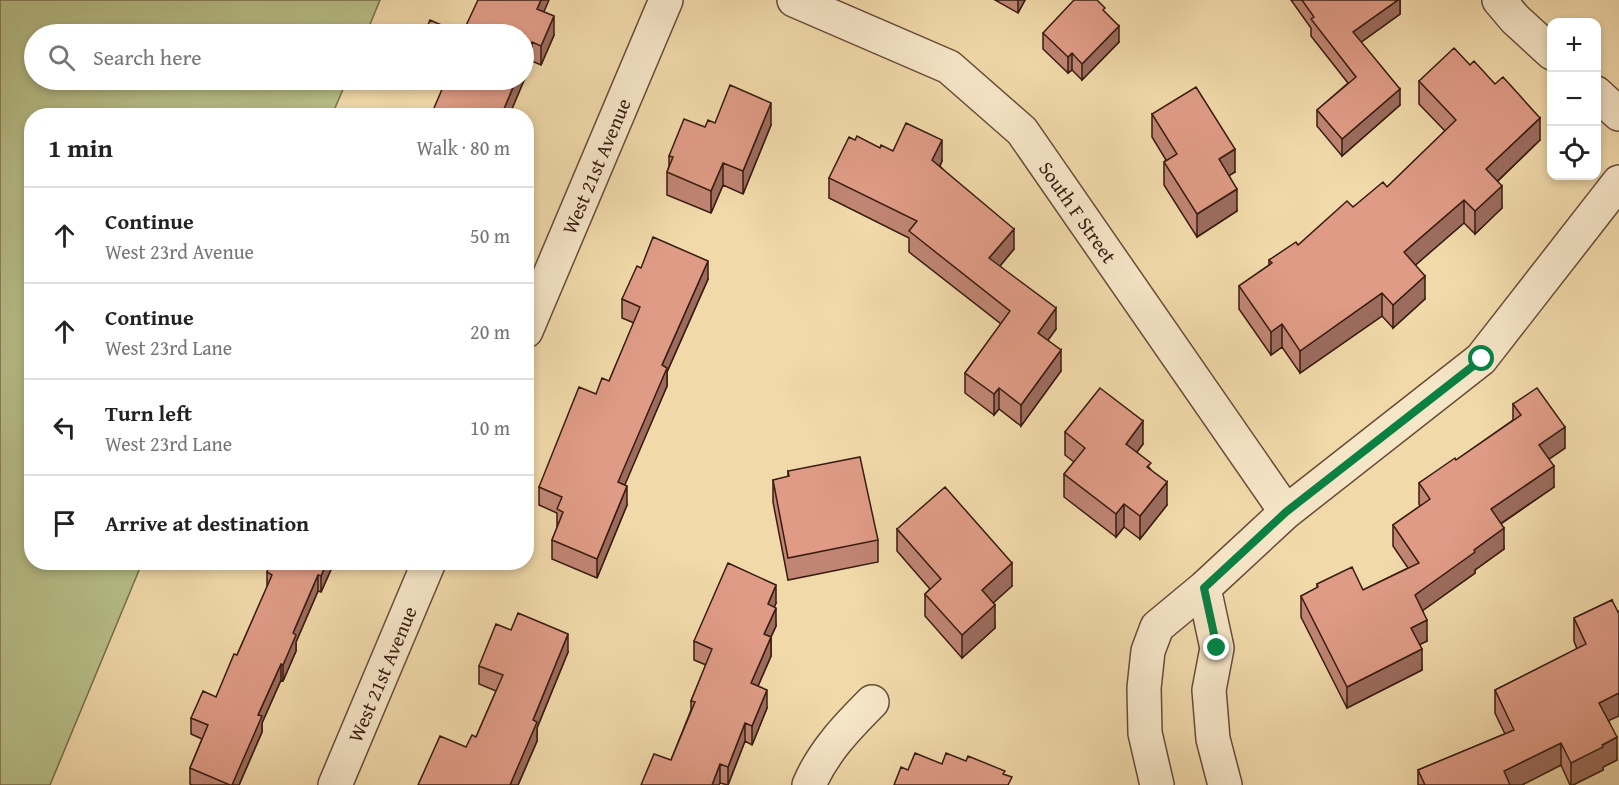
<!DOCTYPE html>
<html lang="en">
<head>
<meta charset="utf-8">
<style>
	body { margin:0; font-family:"Gentium Book Plus",serif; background:#f6f6f6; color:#222 }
	.controls { position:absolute; right:18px; top:18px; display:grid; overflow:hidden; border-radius:12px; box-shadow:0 3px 9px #0003 }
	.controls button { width:54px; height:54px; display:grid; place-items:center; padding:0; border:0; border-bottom:2px solid #e0e0e0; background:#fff; color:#222; font:30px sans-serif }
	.stop { position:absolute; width:18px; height:18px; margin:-14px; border:4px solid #0b8043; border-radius:50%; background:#fff }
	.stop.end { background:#0b8043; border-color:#fff; box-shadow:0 2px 6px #0008 }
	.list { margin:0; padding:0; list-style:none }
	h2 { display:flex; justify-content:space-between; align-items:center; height:78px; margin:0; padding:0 24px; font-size:26px }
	h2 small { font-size:20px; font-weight:400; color:#767676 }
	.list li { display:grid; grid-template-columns:39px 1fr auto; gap:18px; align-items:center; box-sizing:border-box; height:96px; padding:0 24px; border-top:2px solid #e0e0e0 }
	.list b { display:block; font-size:22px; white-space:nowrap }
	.list p { margin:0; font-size:20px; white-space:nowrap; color:#767676 }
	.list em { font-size:20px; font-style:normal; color:#767676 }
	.icon { flex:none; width:33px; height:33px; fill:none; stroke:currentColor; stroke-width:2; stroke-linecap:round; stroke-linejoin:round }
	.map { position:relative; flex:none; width:1619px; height:785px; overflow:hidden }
	.search { position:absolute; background:#fff; box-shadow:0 3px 9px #0003; left:24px; top:24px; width:510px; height:66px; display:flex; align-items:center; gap:15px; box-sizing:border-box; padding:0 21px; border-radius:33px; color:#767676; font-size:22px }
	.panel { position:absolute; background:#fff; box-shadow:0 3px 9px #0003; left:24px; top:108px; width:510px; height:462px; border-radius:24px }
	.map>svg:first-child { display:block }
	.green { fill:#b8c08a; stroke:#786e4e; stroke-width:1.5 }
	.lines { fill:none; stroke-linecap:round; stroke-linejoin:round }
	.minor-casing { stroke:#674b37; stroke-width:36 }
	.minor { stroke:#f6e6c8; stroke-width:33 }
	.wall { fill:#c08573; stroke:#391c11; stroke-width:1.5 }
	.shaded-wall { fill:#9c6c5e; stroke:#391c11; stroke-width:1.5 }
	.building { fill:#df9b86; stroke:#391c11; stroke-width:1.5 }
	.route { stroke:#0b8043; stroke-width:8 }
	.labels { text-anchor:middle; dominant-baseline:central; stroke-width:4.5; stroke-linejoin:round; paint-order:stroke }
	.street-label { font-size:20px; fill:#391c11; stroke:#f6e6c8 }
</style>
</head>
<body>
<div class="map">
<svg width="1619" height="785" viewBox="0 0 1619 785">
	<rect width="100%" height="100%" fill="#f1d9aa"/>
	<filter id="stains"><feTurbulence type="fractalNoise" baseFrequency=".00333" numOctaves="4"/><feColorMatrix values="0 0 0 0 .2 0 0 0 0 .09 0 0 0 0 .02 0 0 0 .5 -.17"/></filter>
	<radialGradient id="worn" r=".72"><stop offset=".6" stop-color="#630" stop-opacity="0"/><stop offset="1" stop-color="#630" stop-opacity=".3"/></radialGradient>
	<path class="green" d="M0,0H380L366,34H34V80H347L332,115L32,116V562L142,563L50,785H0Z"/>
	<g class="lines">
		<defs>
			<path id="minor" d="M794,0L949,67L1022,131L1286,512
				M1499,0L1515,19L1552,53
				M1596,93L1619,114
				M526,331L666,0
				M1204,588L1217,648L1209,690L1213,739L1225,785
				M335,785L429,562
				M809,785C823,752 847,727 872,702
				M1157,785L1145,733L1144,688L1148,651L1157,627L1204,588L1286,512L1481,359L1619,182"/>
		</defs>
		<use href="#minor" class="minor-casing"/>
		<use href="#minor" class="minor"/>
	</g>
	<path class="wall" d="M995,0H1025L1018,13Z
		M1291,0H1400V14L1361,42L1400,105L1342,156L1317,126V110L1348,83L1311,36V28Z
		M544,12L554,35L541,65L532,61L509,116H431V115L524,80L462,34Z
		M1105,12L1119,42L1082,80L1072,70L1068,73L1043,49V33Z
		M1470,65L1495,84L1540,140L1498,181L1502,208L1475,234L1464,223L1415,265L1425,299L1393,328L1382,316L1300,373L1282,347L1271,355L1239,309V286L1269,265V260L1298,245L1353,207L1387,187L1445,131L1419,104V81Z
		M1152,114L1235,172L1229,175L1237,211L1197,237L1164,185V162L1166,160L1152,137Z
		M715,123L771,125L743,194L723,185L711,213L667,195V172L669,166V156L705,127Z
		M855,140L880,148L942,161L940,166L1014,249L1000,266L1056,329L1048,340L1061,371L1021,426L999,409L994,415L965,393V373L1001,324L909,252V238L829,198V178Z
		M641,268L708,279L667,372V386L624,485L627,505L597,578L552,559V540L557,528V513L539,505V487L596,394L609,381L634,323L622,318V299Z
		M1513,404L1565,448L1549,459L1554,487L1501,524L1504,549L1475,570V573L1423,610L1427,641L1420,644L1422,670L1347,708L1301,617V596L1317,588V584L1363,590L1408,568L1393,546V525L1420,506L1419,504V483L1456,460L1513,420Z
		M1065,432L1143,444L1137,452L1151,470L1167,505L1140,539L1124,527L1116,537L1064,497V474L1074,462L1065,455Z
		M788,471L878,540V562L788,580L773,502V480L788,477Z
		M897,529L1012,586L993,603L995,628L962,658L925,616V594L930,589L897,551Z
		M333,562V565L321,592L318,591L296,642V651L283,681L281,680L262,723V732L239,785H192L190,784V768L202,739L191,734V718L216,697L237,655L267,588V572Z
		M1612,600L1609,721L1617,760L1603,767V770L1573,785H1570L1561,765L1522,785H1418V770L1505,734L1495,713V690L1577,649L1574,641V618Z
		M776,603L774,607L776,626L771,637V656L758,686L767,708L752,745L745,741L728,785L720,783L671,760L691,710V701L706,665L694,660V641Z
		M568,652L537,728V741L518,785L466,747L476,737L496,691L479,684V666Z"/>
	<path class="shaded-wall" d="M541,0H549L537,28V9Z
		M1018,0H1025L1018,13Z
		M1398,0H1400V14L1353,48V32Z
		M554,16V35L541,65V46Z
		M1119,26V42L1082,80V64Z
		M532,42V61L509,116H501L516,80H524V63Z
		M1072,53V70L1068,73V57Z
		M1400,89V105L1342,156V139Z
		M771,103V125L743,194V171Z
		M1540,118V140L1486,192V169Z
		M942,140V161L932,180V160Z
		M1235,149V172L1219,182V159Z
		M723,163V185L711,213V191Z
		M1502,186V208L1475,234V211Z
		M1237,189V211L1197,237V214Z
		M1464,200V223L1404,275V252Z
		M1014,229V249L989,279V258Z
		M708,261V279L667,372V386L618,501V482L662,365Z
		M1425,276V299L1393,328V305Z
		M1382,293V316L1300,373V351Z
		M1056,308V329L1038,354V333Z
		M1282,324V347L1271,355V332Z
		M1061,350V371L1021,426V405Z
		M999,388V409L994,415V394Z
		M1143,421V444L1126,466V444Z
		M1565,427V448L1539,466V445Z
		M1554,466V487L1491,530V509Z
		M1167,482V505L1140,539V516Z
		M627,486V505L597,578V559Z
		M1124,504V527L1116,537V514Z
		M1504,528V549L1475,570V573L1415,616V595L1474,550Z
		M327,562H333V565L321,592V576Z
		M1012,563V586L982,613V590Z
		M318,575V591L296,642V651L283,681V665L293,633Z
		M776,585V603L768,623V604Z
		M995,605V628L962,658V635Z
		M776,608V626L764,652V634Z
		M1427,620V641L1411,649V628Z
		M568,634V652L537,728V741L518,785H510L533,720Z
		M771,637V656L751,702V683Z
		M1422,649V670L1347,708V687Z
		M281,664V680L262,723V732L239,785H232L258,715Z
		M767,690V708L752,745V726Z
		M1619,693V716L1599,725V703Z
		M745,723V741L728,785V767Z
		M1617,737V760L1603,767V770L1573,785H1571V763Z
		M1561,743V765L1522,785H1504V771Z
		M720,764V783L719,785H712Z"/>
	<path class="building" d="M478,0H541L537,9L554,16L541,46L532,42L524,63V34H424L430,20L462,34Z
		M1074,0H1097L1105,8L1103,10L1119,26L1082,64L1072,53L1068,57L1043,33Z
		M1302,0H1398L1353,32L1400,89L1342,139L1317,110L1356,77L1311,19L1314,17Z
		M1454,48L1470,65L1474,61L1495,84L1503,77L1540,118L1486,169L1502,186L1475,211L1464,200L1404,252L1425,276L1393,305L1382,293L1300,351L1282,324L1271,332L1239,286L1272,263L1269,260L1296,242L1298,245L1347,201L1353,207L1383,182L1387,187L1456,120L1419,81Z
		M446,80H516L501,116H434L431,115Z
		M730,85L771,103L743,171L723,163L711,191L667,172L673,157L669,156L684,119L705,127L708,120L715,123Z
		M1196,87L1235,149L1219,159L1237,189L1197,214L1164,162L1177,154L1152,114Z
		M906,123L942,140L932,160L1014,229L989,258L1056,308L1038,333L1061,350L1021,405L999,388L994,394L965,373L1010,311L909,231L917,221L829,178L849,137L855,140L857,136L880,148L881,145L893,151Z
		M653,237L708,261L662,365L667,368L618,482L627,486L597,559L552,540L563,512L557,509L562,497L539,487L579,387L596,394L602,378L609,381L640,307L622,299L637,266L641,268Z
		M1100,388L1143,421L1126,444L1151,463L1147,467L1167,482L1140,516L1124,504L1116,514L1064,474L1085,448L1065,432Z
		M1537,388L1565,427L1539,445L1554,466L1491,509L1504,528L1474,550L1475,552L1415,595L1427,620L1411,628L1422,649L1347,687L1301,596L1318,587L1317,584L1352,567L1363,590L1419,563L1393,525L1430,499L1419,483L1455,458L1456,460L1521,415L1513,404Z
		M860,457L878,540L788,558L773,480L789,476L788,471Z
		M945,487L1012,563L982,590L995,605L962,635L925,594L941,579L897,529Z
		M271,562H327L321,576L318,575L293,633L296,635L283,665L281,664L258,715L262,716L232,785H230L190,768L208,725L191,718L203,691L216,697L234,654L237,655L272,575L267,572Z
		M728,563L776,585L768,604L776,608L764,634L771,637L751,683L767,690L752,726L745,723L728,767L720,764L712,785H641L654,754L671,760L695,702L691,701L712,649L694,641Z
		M1612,600L1618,612L1619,611V693L1599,703L1617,737L1602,745L1603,747L1571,763L1561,743L1504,771L1510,785H1425L1418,770L1514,730L1495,690L1586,644L1574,618Z
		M518,613L568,634L533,720L537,722L510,785H418L440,736L466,747L472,735L476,737L503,675L479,666L496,624L511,630Z
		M915,753L942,764L946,753L966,761L968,756L1005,771L1003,774L1012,777L1008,785H894L901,767L908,770Z"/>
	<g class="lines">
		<path class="route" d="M1217,648L1204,588L1286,512L1482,359"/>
	</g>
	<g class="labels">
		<g class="street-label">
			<text transform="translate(596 166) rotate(-67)">West 21st Avenue</text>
			<text transform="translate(1078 212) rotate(55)">South F Street</text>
			<text transform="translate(382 674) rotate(-67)">West 21st Avenue</text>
		</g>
	</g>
	<rect width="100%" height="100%" filter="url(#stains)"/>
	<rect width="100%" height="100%" fill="url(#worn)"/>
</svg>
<div class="controls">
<button>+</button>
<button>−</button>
<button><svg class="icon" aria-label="locate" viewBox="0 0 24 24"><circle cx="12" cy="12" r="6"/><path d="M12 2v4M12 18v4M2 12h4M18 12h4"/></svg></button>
</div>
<div class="stop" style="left:1482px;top:359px"></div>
<div class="stop end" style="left:1217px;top:648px"></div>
<div class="search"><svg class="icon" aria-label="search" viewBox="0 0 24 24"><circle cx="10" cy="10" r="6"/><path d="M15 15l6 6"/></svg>Search here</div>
<section class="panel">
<h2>1 min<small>Walk · 80 m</small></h2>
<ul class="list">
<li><svg class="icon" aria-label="ahead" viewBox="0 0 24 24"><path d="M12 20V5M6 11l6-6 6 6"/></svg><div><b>Continue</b><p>West 23rd Avenue</p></div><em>50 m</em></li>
<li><svg class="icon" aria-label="ahead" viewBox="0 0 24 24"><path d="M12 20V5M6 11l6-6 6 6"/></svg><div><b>Continue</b><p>West 23rd Lane</p></div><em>20 m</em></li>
<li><svg class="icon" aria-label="left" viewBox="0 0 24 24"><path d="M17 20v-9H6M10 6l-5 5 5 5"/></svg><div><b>Turn left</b><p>West 23rd Lane</p></div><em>10 m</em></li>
<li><svg class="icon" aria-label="arrive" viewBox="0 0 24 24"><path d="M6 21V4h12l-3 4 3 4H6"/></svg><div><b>Arrive at destination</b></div></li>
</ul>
</section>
</div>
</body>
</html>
